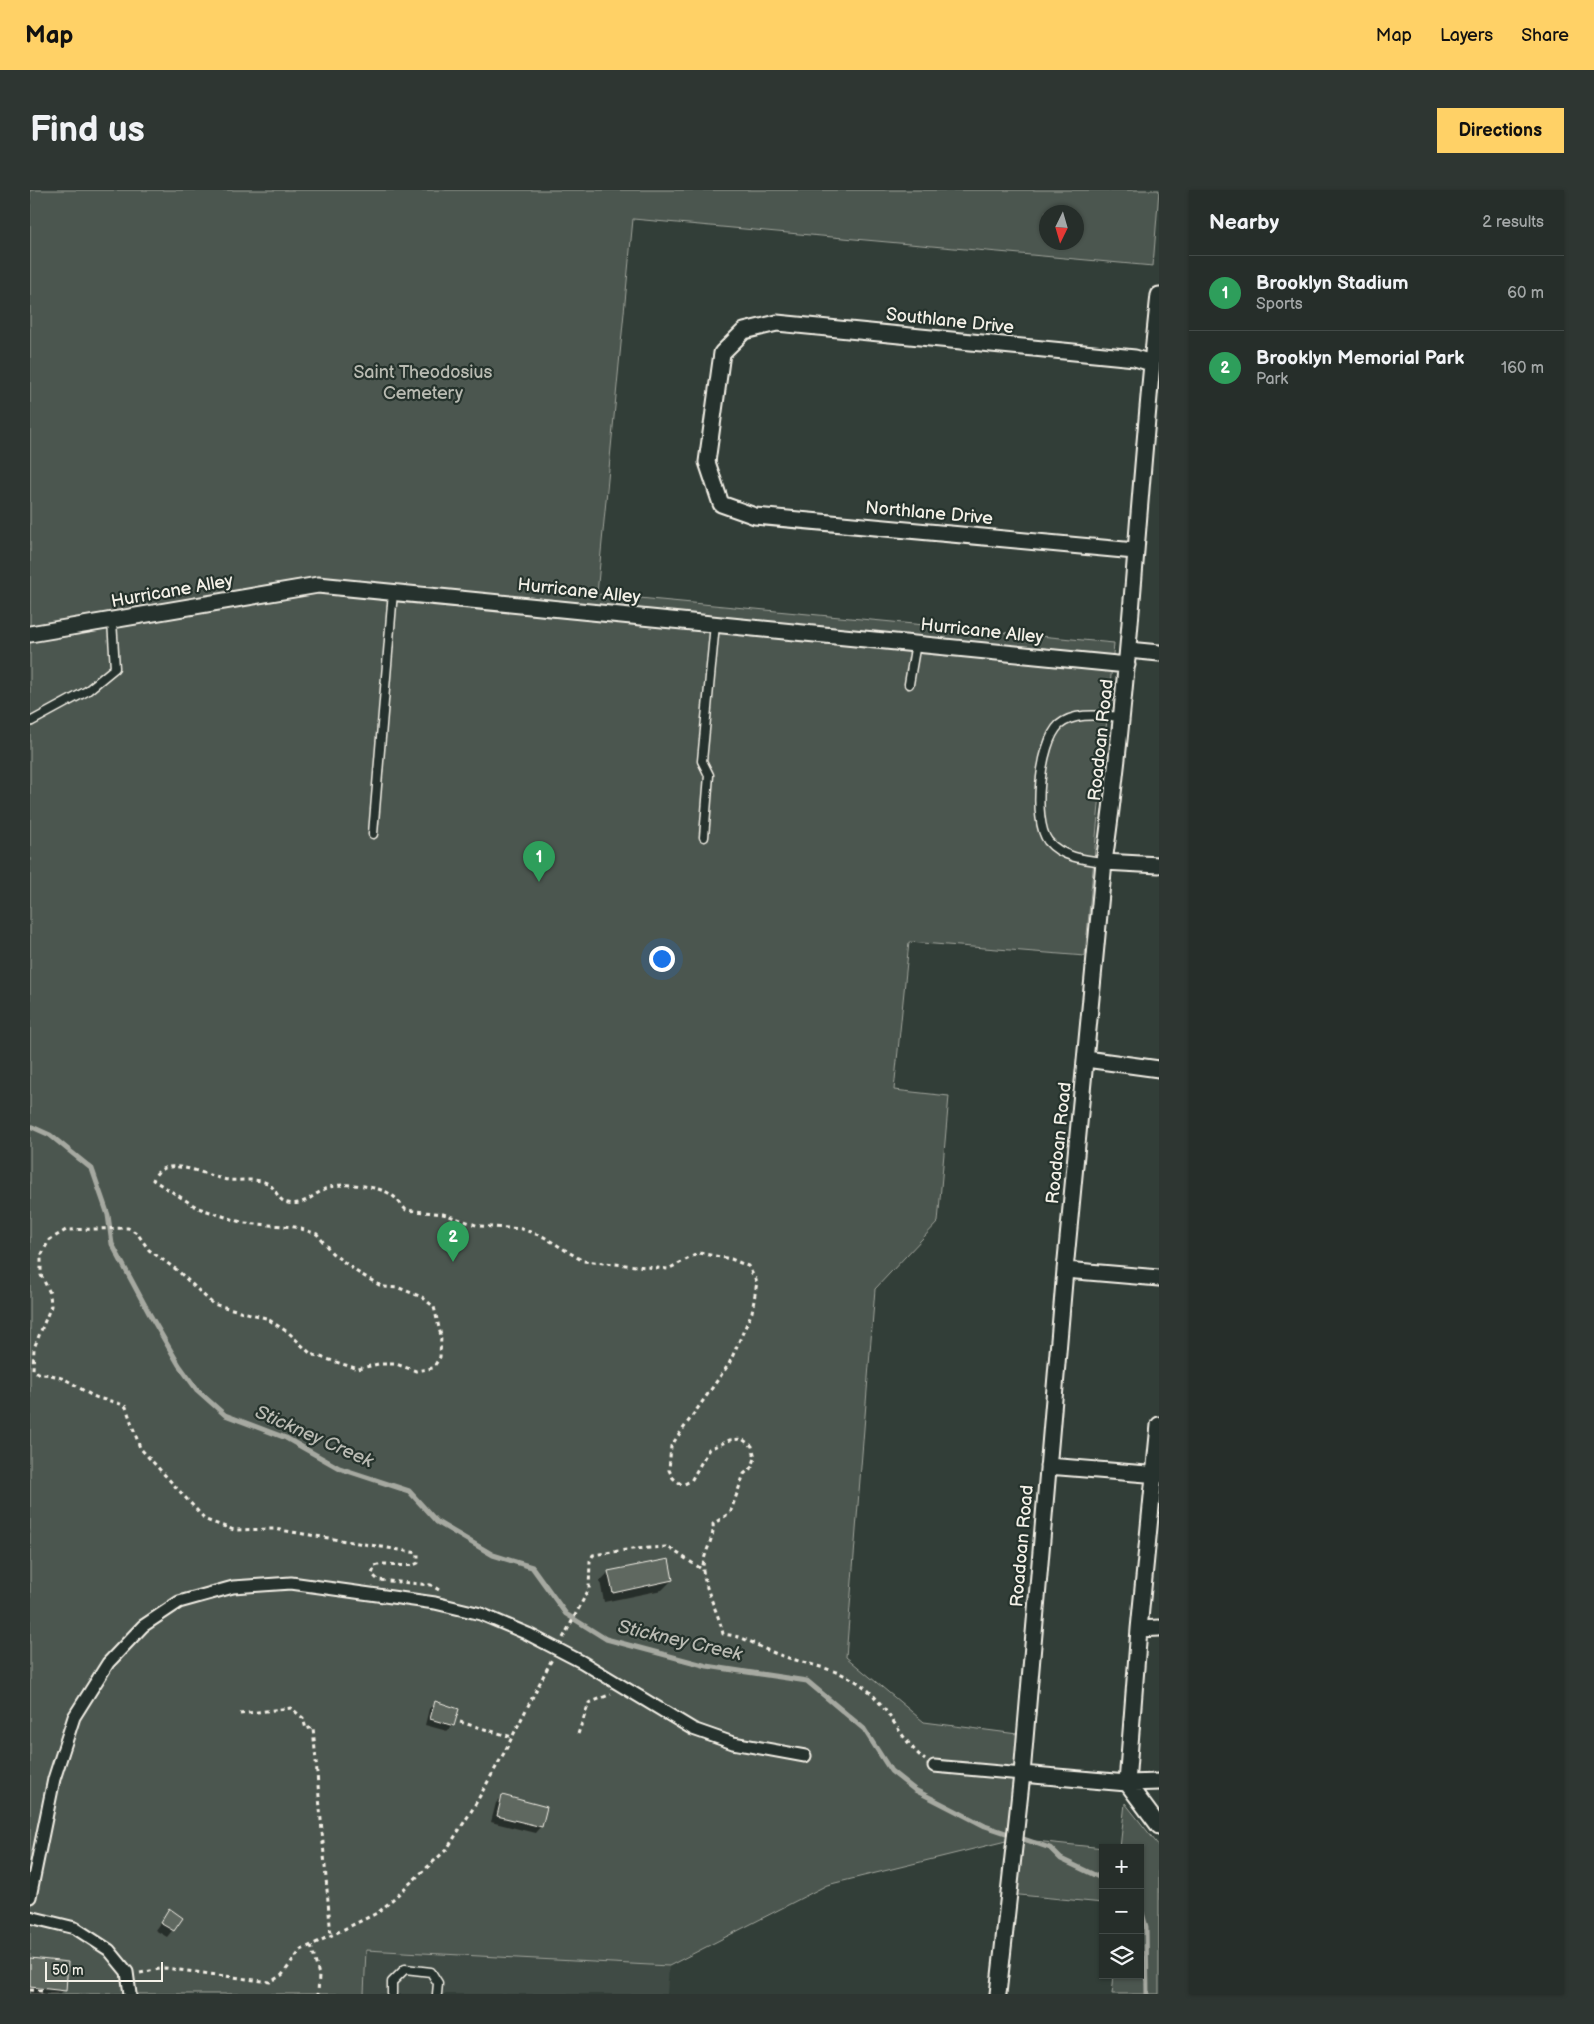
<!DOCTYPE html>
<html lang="en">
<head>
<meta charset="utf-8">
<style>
	body { margin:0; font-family:"Balsamiq Sans",sans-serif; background:#2e3632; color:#f1f3f6 }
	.controls { position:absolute; right:15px; bottom:15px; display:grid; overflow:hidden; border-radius:0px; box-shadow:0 1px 4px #0004 }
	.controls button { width:45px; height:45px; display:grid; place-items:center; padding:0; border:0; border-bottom:1px solid #424a47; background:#262e2a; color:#f1f3f6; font:25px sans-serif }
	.compass { position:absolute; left:1009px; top:15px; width:45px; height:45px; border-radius:50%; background:#262e2a; box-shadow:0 1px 4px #0004; rotate:185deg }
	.scale { position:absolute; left:15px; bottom:12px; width:118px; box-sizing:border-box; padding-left:5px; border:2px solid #f4f1e8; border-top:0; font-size:14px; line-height:18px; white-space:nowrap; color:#f4f1e8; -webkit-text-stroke:4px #26332d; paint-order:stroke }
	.you { position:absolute; left:631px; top:768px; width:18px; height:18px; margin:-12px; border:4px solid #fff; border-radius:50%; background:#1a73e8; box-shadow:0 0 0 8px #1a73e833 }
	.badge { display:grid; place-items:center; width:32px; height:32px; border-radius:50%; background:#ffd166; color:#fff; font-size:16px; font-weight:700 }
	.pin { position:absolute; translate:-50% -41px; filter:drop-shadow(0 1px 2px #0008) }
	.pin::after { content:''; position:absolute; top:26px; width:18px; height:15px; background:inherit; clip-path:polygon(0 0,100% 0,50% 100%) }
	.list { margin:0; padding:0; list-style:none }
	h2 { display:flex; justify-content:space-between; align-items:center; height:65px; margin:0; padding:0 20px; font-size:21px }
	h2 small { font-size:16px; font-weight:400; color:#a4a8a8 }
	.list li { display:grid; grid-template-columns:32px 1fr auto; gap:15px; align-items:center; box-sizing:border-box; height:75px; padding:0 20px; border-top:1px solid #424a47 }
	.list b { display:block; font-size:19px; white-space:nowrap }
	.list p { margin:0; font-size:16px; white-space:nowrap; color:#a4a8a8 }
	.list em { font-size:16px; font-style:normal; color:#a4a8a8 }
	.icon { flex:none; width:28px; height:28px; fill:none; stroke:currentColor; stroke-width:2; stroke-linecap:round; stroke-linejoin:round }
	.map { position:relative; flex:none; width:1129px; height:1804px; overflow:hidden; border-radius:0px }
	header { display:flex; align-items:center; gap:30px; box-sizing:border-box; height:70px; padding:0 25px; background:#ffd166; color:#111 }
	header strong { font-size:24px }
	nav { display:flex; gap:28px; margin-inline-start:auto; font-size:18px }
	.intro { display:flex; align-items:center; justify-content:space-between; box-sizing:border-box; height:120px; padding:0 30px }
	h1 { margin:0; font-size:35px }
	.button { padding:12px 22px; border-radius:0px; background:#ffd166; color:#111; font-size:18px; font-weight:700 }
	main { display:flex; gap:30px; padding:0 30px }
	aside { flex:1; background:#262e2a; border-radius:0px; box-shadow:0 1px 4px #0004 }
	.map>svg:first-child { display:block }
	.built { fill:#404b44 }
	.green { fill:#4c564f; stroke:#a0a49c; fill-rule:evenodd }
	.shadow { fill:#0007 }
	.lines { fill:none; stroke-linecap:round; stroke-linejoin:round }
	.stream { stroke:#a6a9a1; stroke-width:5 }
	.building { fill:#5f6861; stroke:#f4f1e8 }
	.service-casing { stroke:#f4f1e8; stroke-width:11 }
	.pedestrian-casing { stroke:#f4f1e8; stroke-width:15 }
	.minor-casing { stroke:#f4f1e8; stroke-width:19 }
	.path { stroke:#f4f1e8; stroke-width:3; stroke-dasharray:4 4; stroke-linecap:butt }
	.service { stroke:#26332d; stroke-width:8 }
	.pedestrian { stroke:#26332d; stroke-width:11 }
	.minor { stroke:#26332d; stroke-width:15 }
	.labels { text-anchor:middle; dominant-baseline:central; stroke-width:4.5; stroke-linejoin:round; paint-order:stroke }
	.street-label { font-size:18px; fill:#f4f1e8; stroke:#26332d }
	.park-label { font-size:18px; fill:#b9bbb2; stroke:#26332d }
	.water-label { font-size:19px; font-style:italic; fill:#babbb3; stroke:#26332d }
</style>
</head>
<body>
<header>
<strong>Map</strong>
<nav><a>Map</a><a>Layers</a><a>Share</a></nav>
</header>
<div class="intro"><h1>Find us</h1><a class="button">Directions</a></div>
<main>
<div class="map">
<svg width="1129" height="1804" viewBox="0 0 1129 1804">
	<rect width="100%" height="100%" fill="#323e38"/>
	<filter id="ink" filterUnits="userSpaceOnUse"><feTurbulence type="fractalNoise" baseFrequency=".02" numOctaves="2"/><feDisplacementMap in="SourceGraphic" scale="10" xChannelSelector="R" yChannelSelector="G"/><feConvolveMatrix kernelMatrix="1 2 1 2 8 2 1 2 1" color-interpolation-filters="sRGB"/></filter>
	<g filter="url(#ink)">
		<path class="built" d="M335,1760L639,1776L637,1804H334Z"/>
		<path class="green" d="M0,0H1129L1123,76L603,29L567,404L1084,453L1055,766L879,752L864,900L919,906L908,1032L845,1099L816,1467L894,1532L995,1545L985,1649L1074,1658L1073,1713L979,1704L984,1649L797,1695L639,1776L336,1760L334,1804H0ZM1016,22H1046V52H1016Z
			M1095,1613L1129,1656V1804H1082L1084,1785H1110V1658H1090Z"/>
		<path class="shadow" d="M579,1382L642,1390L632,1400L574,1412L570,1391Z
			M405,1513L423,1535L417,1541L395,1535L399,1519Z
			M472,1607L511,1636L505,1643L461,1632L466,1613Z
			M140,1719L152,1728L137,1747L125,1740Z
			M0,1769L34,1800L30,1804H0Z"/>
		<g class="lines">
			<path class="stream" d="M0,936L20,945L62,979L78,1025L82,1054L119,1123L149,1175L167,1200L195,1225L256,1248L309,1278L379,1301L407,1332L463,1365L502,1377L536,1424L576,1449L677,1476L777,1491L834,1539L861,1581L885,1600L955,1636L1020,1658L1031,1669L1073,1689
				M1110,1716L1116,1737L1117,1804"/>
		</g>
		<path class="building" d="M639,1369L643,1390L583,1403L578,1381Z
			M405,1511L429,1519L424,1536L400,1529Z
			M472,1605L517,1617L512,1637L467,1626Z
			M139,1718L153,1728L144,1741L130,1733Z
			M0,1768L38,1772L36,1801L0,1797Z"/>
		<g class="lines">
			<defs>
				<path id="service" d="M879,494L886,453
					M0,532L57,501L85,478L82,431
					M343,644L363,402
					M674,647L679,585L672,571L685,434
					M1074,672C1055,670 1031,667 1018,651C1002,630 1010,553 1029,535C1045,521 1073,526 1092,527
					M362,1804V1792L375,1779L401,1782L408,1793L407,1804"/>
				<path id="pedestrian" d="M904,1576L992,1584
					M0,1707L24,1589L44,1527L78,1473L113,1436L149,1412L203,1397L261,1393L405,1413L451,1424L498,1444L552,1472L663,1539L703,1553L775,1566
					M0,1727L45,1738L79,1760L97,1782L100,1804"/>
				<path id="minor" d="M1105,361L725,326L691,314L677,272L692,163L714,141L747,133L1105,168L1121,173
					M0,444L288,395L1097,475
					M1098,460L1129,463
					M1074,672L1129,675
					M1056,869L1129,879
					M1035,1080L1129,1088
					M1129,1235L1109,1439L1097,1593L1129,1592
					M1018,1276L1129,1285
					M1109,1439L1129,1438
					M992,1584L1097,1593L1129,1636
					M968,1804L992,1584L1035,1080L1074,672C1101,484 1108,294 1129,105"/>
			</defs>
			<use href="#service" class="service-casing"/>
			<use href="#pedestrian" class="pedestrian-casing"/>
			<use href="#minor" class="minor-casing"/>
			<path class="path" d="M409,1400L401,1395L348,1390L342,1384L345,1376C359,1370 374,1380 388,1373V1363L244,1339L204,1340L176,1330L110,1258L96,1217C88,1211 74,1211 63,1206C51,1200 39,1189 25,1186C17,1183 11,1186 3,1180L4,1158L21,1116L20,1103L11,1085V1066L19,1050L36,1040L98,1038L107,1043L119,1060L147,1080L183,1114L236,1128L259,1143L281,1164L328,1179L348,1174H366L386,1181L403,1178L410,1167L411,1146L404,1117L392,1107L369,1098L353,1097L327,1082L302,1063L287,1044L265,1037L214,1033L168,1018L123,990C134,961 178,988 199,990C211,991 226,988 237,993C246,997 247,1011 258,1013C275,1017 286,1001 300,997C315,992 351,996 363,1006C368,1010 372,1016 376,1020L413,1024L449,1036L492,1039L514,1047L553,1071L638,1079L669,1063L701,1069L718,1076L727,1092L722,1122L699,1174L641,1256L639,1280L643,1288L652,1295L661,1291L679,1259L700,1250L712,1249L722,1256L725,1268L722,1277L714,1284L700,1323L683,1334C685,1350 672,1363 673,1380C675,1401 689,1423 693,1444C717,1447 722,1454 742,1462C775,1476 814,1477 840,1502C861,1523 872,1551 895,1570
				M533,1448L559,1399L560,1371L563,1365L602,1359L638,1357L673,1380
				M210,1524L261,1518L273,1528L276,1539L283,1537L301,1746
				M430,1532L482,1547
				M548,1544L559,1513L581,1504
				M281,1756L289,1785L288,1804
				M110,1783L135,1778L240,1792L252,1785L271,1760L349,1722L417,1659L442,1620L474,1563L522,1469
				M0,1800L13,1801L12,1804"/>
			<use href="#service" class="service"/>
			<use href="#pedestrian" class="pedestrian"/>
			<use href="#minor" class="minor"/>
		</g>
	</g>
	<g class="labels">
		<g class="street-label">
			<text transform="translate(920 131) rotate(6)">Southlane Drive</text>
			<text transform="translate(899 323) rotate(5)">Northlane Drive</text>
			<text transform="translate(142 401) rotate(-10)">Hurricane Alley</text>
			<text transform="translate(549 401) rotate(6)">Hurricane Alley</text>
			<text transform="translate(952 441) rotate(6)">Hurricane Alley</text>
			<text transform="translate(1071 550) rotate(-84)">Roadoan Road</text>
			<text transform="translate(1029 953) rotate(-84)">Roadoan Road</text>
			<text transform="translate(992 1356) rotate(-85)">Roadoan Road</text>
		</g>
		<g class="park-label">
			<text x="393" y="182">Saint Theodosius<tspan x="393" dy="21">Cemetery</tspan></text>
		</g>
		<g class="water-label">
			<text transform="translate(284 1247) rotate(24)">Stickney Creek</text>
			<text transform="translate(650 1451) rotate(13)">Stickney Creek</text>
		</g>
	</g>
</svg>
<div class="controls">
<button>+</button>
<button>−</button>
<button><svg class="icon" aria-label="layers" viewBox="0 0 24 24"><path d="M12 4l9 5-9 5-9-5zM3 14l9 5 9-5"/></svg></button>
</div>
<svg class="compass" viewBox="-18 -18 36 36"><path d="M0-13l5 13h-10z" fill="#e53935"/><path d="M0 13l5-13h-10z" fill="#a4a8a8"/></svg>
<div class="scale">50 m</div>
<div class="you"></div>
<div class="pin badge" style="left:509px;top:692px;background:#2e9e5b">1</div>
<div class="pin badge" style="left:423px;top:1072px;background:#2e9e5b">2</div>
</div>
<aside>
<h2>Nearby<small>2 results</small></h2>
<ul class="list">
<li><span class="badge" style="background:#2e9e5b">1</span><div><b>Brooklyn Stadium</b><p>Sports</p></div><em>60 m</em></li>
<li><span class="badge" style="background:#2e9e5b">2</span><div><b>Brooklyn Memorial Park</b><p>Park</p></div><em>160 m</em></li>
</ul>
</aside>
</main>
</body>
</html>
